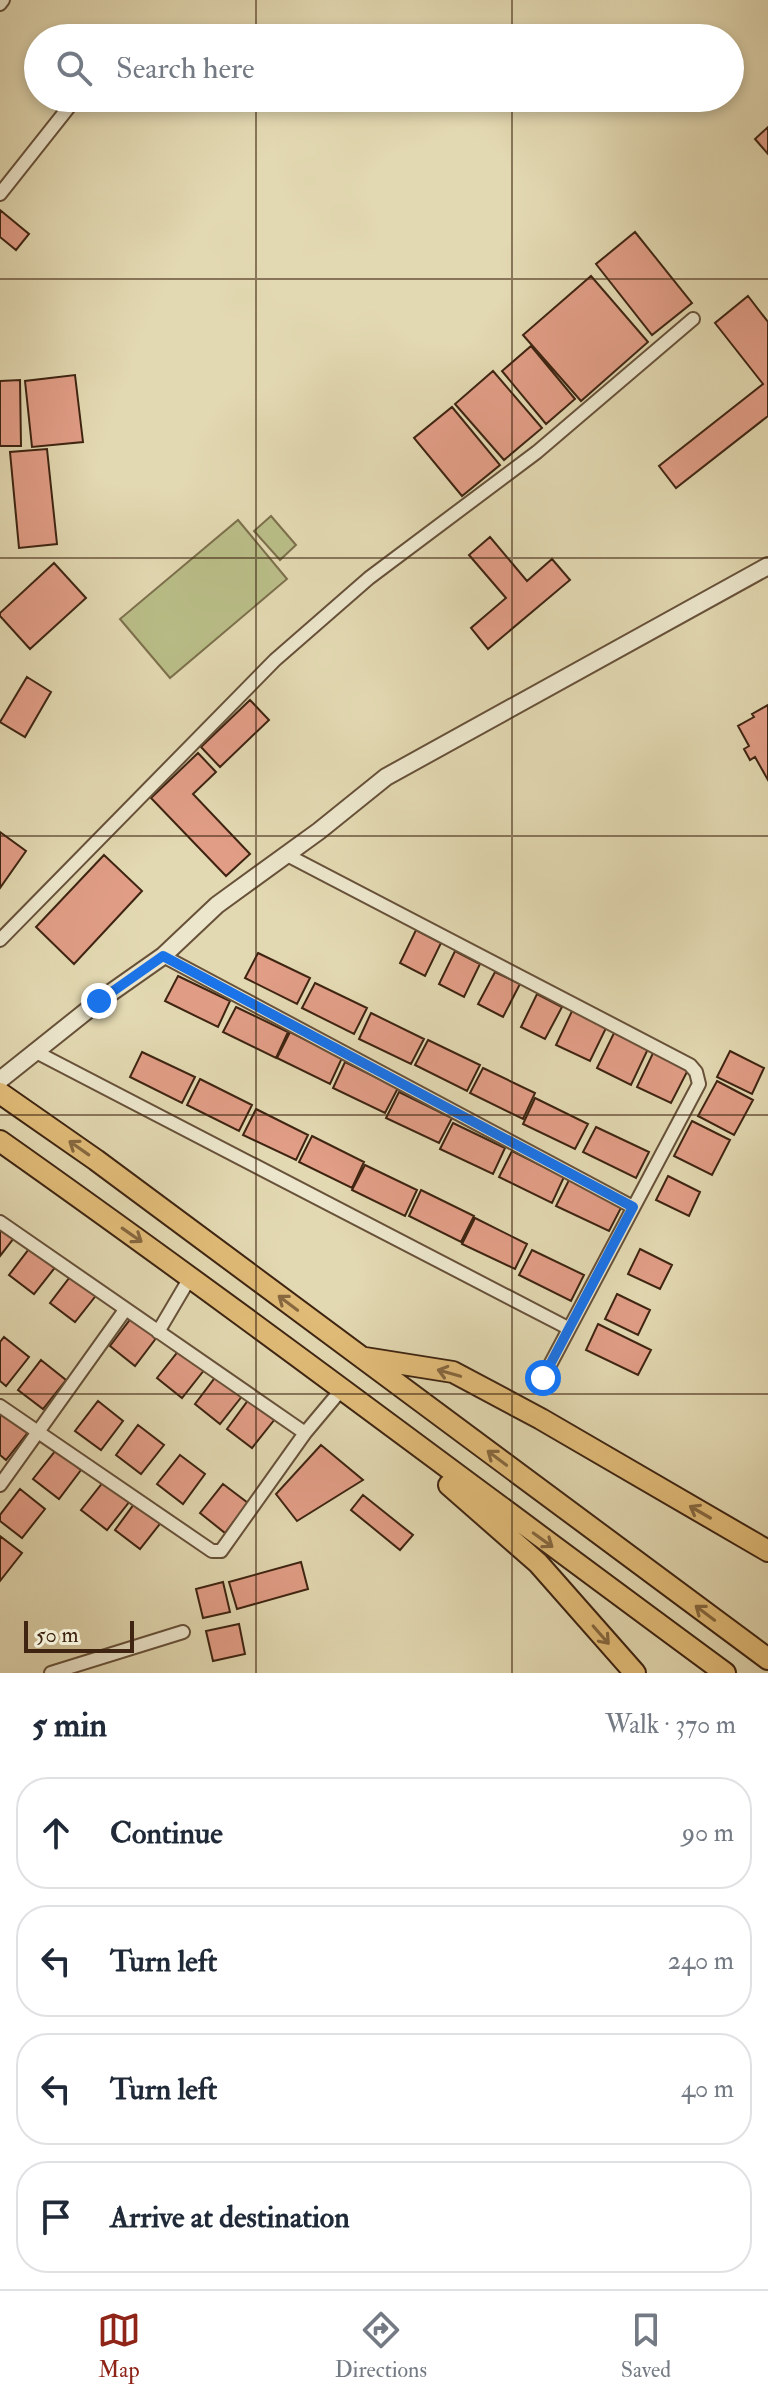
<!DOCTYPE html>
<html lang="en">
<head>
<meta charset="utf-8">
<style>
	body { margin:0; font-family:"IM FELL Double Pica",serif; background:#f2f2f3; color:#1f2937 }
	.scale { position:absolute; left:24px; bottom:20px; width:110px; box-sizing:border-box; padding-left:8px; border:4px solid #3e2411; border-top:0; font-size:22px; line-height:28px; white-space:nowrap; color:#3e2411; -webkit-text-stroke:6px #ece6cc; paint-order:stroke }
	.stop { position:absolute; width:24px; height:24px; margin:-18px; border:6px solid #1a73e8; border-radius:50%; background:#fff }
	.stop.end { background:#1a73e8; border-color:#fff; box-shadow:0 2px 8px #0008 }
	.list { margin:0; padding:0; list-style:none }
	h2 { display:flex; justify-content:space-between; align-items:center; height:104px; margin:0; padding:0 32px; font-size:34px }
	h2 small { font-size:26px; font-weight:400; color:#747a83 }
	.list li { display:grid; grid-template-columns:52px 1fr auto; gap:24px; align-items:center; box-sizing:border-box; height:112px; margin:0 16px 16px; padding:0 16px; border:2px solid #e0e1e3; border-radius:32px }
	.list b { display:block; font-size:30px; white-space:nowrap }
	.list em { font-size:26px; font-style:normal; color:#747a83 }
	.icon { flex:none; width:44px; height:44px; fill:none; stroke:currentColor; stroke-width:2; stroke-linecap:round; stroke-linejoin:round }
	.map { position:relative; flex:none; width:768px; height:1673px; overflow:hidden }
	.search { position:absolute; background:#fff; box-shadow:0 4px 12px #0003; left:24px; right:24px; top:24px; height:88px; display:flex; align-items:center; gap:20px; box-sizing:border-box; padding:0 28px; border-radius:44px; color:#747a83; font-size:30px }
	.sheet { height:616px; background:#fff }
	nav { display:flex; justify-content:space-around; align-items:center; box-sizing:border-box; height:112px; border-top:2px solid #e0e1e3; background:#fff; font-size:22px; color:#747a83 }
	nav a { display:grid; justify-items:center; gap:4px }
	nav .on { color:#8f2418 }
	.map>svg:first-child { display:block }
	.green { fill:#b9bd87; stroke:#7c704c; stroke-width:2 }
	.building { fill:#e19d86; stroke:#3e2411; stroke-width:2 }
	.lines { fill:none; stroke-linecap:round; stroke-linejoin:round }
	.minor-casing { stroke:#675139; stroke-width:16 }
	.tertiary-casing { stroke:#675139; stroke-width:20 }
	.trunk-casing { stroke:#3e2411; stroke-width:24 }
	.minor { stroke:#ece6cc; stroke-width:12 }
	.tertiary { stroke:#ece6cc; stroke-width:16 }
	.trunk { stroke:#e1bc78; stroke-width:20 }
	.oneway { stroke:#87683f }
	.route { stroke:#1a73e8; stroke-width:10 }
	.grid { fill:none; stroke:#3e2411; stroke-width:2; stroke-opacity:0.55 }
</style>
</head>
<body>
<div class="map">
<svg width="768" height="1673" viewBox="0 0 768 1673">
	<rect width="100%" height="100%" fill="#e2d8b1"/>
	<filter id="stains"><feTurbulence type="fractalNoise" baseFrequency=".0025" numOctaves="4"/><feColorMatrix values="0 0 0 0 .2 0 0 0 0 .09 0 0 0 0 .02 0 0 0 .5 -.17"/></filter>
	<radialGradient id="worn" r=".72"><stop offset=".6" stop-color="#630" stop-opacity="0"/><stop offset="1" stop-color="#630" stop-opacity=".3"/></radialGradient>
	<path class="green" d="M271,516L296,545L280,560L254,531Z
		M238,520L287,579L170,678L120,619Z"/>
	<path class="building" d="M768,127V154L755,139Z
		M0,210L29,234L16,250L0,237Z
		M635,232L692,303L652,335L596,264Z
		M591,276L648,342L581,401L523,335Z
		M748,296L768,322V416L676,488L659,466L763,384L715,323Z
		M531,346L575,399L546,424L502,371Z
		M493,371L542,428L504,460L455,404Z
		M75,375L83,442L32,447L25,381Z
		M20,380L21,446H0V381Z
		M452,407L500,465L462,496L414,438Z
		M47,449L57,544L19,548L10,452Z
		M490,537L527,581L552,559L570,580L488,649L471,628L506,598L469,555Z
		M54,563L86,598L30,649L0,616V613Z
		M27,677L51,692L25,737L0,722Z
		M250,700L269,720L220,767L201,747Z
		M768,705V780L755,757L750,760L744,749L749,746L738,726L754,717L752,714Z
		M198,753L216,772L193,794L250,854L226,876L151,798Z
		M0,832L26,851L0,888Z
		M104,855L142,891L74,964L36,927Z
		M416,930L441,943L425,976L400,963Z
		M455,951L480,964L464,997L439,984Z
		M258,953L310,978L297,1004L245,978Z
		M495,972L520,984L503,1017L478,1004Z
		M178,976L230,1001L218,1027L165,1001Z
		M315,983L367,1008L354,1034L302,1008Z
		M537,994L562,1007L545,1039L521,1027Z
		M236,1007L288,1032L276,1058L223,1032Z
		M573,1009L607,1026L590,1061L556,1045Z
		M371,1013L424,1039L411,1064L359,1039Z
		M290,1032L342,1058L330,1084L277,1058Z
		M614,1033L648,1049L631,1085L597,1068Z
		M428,1040L480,1065L467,1091L415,1065Z
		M654,1051L689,1068L671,1103L637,1087Z
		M730,1051L764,1068L752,1094L717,1077Z
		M142,1052L195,1077L182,1103L130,1077Z
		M345,1062L398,1088L385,1113L333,1088Z
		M483,1068L535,1093L523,1119L470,1093Z
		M200,1079L252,1105L239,1131L187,1105Z
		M717,1081L753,1100L734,1135L698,1116Z
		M399,1092L452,1118L439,1143L386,1118Z
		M535,1098L588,1124L575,1149L523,1124Z
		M256,1109L308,1135L296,1160L243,1135Z
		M692,1121L730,1140L712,1175L674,1156Z
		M453,1123L505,1148L493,1174L440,1149Z
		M596,1127L649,1152L636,1178L583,1152Z
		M312,1136L364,1162L352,1188L299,1162Z
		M512,1151L564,1177L552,1203L499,1177Z
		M365,1165L417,1190L405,1216L352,1190Z
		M668,1176L700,1192L689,1216L656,1200Z
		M569,1180L622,1206L609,1231L556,1206Z
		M421,1190L474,1216L461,1242L409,1216Z
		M475,1218L527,1244L515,1269L462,1244Z
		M0,1227L14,1238L0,1256Z
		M32,1245L57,1265L34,1294L9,1275Z
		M640,1249L672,1265L660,1289L628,1274Z
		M532,1250L584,1275L571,1301L519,1275Z
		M73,1273L98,1293L75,1322L50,1303Z
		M617,1294L650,1310L638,1335L605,1319Z
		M132,1317L157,1337L135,1366L110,1346Z
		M598,1324L651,1350L638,1375L586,1350Z
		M4,1337L29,1357L6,1386L0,1381V1342Z
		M180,1349L205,1369L182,1398L157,1378Z
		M41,1360L66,1380L43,1409L18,1390Z
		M217,1375L243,1395L220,1424L195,1404Z
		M249,1399L275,1419L252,1448L227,1429Z
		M98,1401L123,1421L101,1450L75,1431Z
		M3,1411L29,1431L6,1460L0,1455V1415Z
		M138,1425L164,1445L141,1474L116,1455Z
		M321,1445L363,1480L297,1521L276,1494Z
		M56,1450L81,1470L59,1499L33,1479Z
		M180,1455L205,1474L183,1504L157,1484Z
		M104,1481L130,1501L107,1530L81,1510Z
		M223,1484L248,1503L225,1533L200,1513Z
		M20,1489L45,1509L22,1538L0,1521V1515Z
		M363,1495L413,1535L400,1550L351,1510Z
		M137,1500L163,1520L140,1549L115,1530Z
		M0,1536L22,1553L0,1581Z
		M301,1562L308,1589L237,1609L229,1582Z
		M223,1582L230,1612L203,1618L196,1589Z
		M239,1624L245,1654L213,1661L206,1631Z"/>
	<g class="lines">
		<defs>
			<path id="minor" d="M0,4L3,0
				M0,194L76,98
				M287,855L690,1065L696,1072L699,1084L543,1378
				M0,940L275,660L369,578L537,452L693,319
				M163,956L633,1207
				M34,1051L568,1328
				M0,1222L305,1433
				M158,1332L191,1276
				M0,1406L212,1551H221L305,1433L341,1390
				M0,1485L125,1310
				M51,1673L183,1632"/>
			<path id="tertiary" d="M0,1080L99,1001L163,956L217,905L319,831L386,777L768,566"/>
			<path id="trunk" d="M0,1093L96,1160L768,1659
				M0,1141C245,1314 483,1495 725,1673
				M365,1358L453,1372L541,1419L768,1551
				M449,1485L538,1563L635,1673"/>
		</defs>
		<use href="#minor" class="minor-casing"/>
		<use href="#tertiary" class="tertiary-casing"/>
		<use href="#trunk" class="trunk-casing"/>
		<use href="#minor" class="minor"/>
		<use href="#tertiary" class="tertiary"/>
		<use href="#trunk" class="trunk"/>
	</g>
	<defs><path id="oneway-shaft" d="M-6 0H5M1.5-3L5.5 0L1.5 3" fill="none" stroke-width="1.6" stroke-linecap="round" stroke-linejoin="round" transform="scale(2)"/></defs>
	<g class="oneway">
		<use href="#oneway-shaft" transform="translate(79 1148) rotate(-145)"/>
		<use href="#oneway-shaft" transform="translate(132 1235) rotate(35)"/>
		<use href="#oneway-shaft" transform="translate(288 1303) rotate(-143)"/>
		<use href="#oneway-shaft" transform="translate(449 1373) rotate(-164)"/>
		<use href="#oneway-shaft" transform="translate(497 1458) rotate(-143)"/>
		<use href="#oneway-shaft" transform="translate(700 1512) rotate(-150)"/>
		<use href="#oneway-shaft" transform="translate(543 1540) rotate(36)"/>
		<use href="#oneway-shaft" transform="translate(705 1613) rotate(-143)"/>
		<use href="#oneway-shaft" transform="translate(601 1635) rotate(49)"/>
	</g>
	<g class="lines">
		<path class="route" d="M99,1001L163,956L633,1207L543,1378"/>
	</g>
	<path class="grid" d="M256,0V38M512,0V38M256,98V1673M512,98V1673M0,279H768M0,558H768M0,836H768M0,1115H768M0,1394H768"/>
	<rect width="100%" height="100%" filter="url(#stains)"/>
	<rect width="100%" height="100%" fill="url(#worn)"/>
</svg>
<div class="scale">50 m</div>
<div class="stop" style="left:543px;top:1378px"></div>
<div class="stop end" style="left:99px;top:1001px"></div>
<div class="search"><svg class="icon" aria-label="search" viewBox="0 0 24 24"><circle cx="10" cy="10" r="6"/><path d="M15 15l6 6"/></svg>Search here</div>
</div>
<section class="sheet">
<h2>5 min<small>Walk · 370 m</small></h2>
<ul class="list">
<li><svg class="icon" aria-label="ahead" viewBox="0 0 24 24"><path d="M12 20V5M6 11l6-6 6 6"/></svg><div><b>Continue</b></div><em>90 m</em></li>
<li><svg class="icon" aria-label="left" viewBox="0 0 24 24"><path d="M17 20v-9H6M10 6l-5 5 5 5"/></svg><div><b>Turn left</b></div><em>240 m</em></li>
<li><svg class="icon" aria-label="left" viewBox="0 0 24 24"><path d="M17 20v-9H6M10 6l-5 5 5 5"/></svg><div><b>Turn left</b></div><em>40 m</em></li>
<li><svg class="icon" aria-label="arrive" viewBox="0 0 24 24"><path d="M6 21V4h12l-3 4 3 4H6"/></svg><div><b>Arrive at destination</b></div></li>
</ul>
</section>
<nav>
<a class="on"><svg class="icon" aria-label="map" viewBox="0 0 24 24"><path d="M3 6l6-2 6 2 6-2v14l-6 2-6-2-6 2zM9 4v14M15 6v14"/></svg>Map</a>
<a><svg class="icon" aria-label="directions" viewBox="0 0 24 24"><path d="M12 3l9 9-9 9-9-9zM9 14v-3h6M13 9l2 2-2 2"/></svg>Directions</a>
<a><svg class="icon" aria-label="saved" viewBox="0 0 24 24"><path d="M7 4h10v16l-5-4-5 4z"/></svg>Saved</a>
</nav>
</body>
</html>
